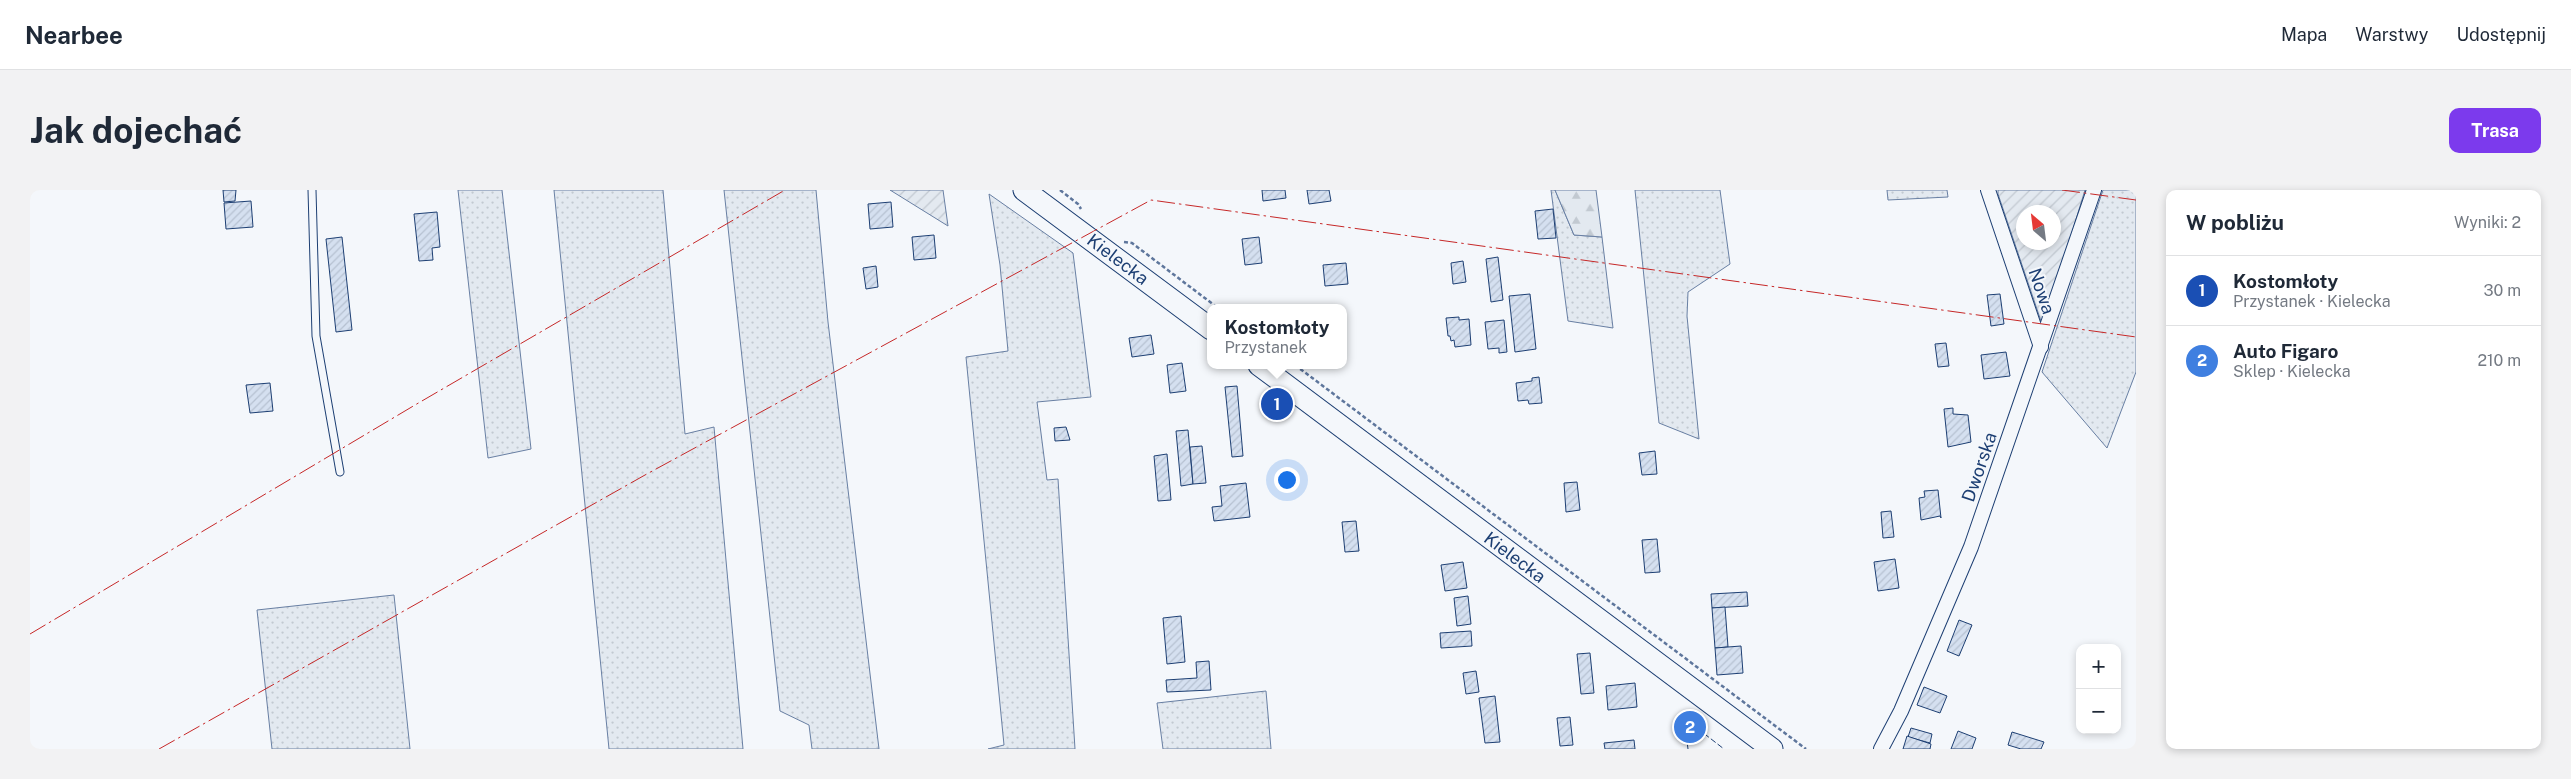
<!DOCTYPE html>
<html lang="pl">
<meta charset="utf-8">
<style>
body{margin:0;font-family:"Public Sans",sans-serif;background:#f2f2f3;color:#1f2937}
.controls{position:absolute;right:15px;bottom:15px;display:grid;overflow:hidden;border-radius:10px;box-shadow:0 2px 8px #0003}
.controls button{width:45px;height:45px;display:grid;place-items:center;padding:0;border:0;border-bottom:1px solid #e0e1e3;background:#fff;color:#1f2937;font:25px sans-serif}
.compass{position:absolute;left:1986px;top:15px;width:45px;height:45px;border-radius:50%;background:#fff;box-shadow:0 2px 8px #0003;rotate:332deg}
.you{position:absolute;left:1256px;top:289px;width:18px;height:18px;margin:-12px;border:4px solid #fff;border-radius:50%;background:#1a73e8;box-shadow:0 0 0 8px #1a73e833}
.badge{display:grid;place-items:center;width:32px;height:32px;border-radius:50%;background:#7c3aed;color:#fff;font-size:16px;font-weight:700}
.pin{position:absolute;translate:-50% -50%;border:2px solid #fff;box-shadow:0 1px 5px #0006}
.popup{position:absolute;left:1177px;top:114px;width:140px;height:65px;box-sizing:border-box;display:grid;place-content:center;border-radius:10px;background:#fff;filter:drop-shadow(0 1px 4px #0005);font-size:16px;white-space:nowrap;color:#747a83}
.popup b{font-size:19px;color:#1f2937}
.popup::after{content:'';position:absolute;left:50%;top:100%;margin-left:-10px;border:10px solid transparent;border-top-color:#fff}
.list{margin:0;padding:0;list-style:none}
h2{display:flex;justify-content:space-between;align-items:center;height:65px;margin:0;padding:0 20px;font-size:21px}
h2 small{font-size:16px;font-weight:400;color:#747a83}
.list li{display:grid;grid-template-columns:32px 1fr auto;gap:15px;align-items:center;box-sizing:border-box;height:70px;padding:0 20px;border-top:1px solid #e0e1e3}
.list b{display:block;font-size:19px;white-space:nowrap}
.list p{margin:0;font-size:16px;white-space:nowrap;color:#747a83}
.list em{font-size:16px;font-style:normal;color:#747a83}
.map{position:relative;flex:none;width:2106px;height:559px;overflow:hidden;border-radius:10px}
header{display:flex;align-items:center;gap:30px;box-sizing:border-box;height:70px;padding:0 25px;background:#fff;border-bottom:1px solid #e0e1e3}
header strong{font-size:24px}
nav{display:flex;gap:28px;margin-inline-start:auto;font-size:18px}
.intro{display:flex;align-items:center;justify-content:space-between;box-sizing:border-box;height:120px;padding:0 30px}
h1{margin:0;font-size:35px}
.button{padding:12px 22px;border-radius:10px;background:#7c3aed;color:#fff;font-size:18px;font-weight:700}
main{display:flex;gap:30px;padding:0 30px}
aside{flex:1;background:#fff;border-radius:10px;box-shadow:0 2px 8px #0003}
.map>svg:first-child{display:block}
.grass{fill:url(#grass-dots);stroke:#687fa3}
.forest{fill:url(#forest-firs);stroke:#687fa3}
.garden{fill:url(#garden-furrows);stroke:#687fa3;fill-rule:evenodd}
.building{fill:url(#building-hatch);stroke:#1d3f73}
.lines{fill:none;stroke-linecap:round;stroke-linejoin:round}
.service-casing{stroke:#1d3f73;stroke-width:9}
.minor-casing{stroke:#1d3f73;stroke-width:16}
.primary-casing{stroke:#1d3f73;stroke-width:23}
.path{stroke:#5e769c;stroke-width:2.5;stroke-dasharray:4 2.5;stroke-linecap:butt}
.service{stroke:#f4f7fb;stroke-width:7}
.minor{stroke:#f4f7fb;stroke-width:14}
.primary{stroke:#f4f7fb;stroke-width:21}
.fence{stroke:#1d3f73;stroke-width:1;stroke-dasharray:6 2.5;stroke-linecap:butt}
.power{stroke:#c62828;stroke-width:1;stroke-dasharray:18 4 2.5 4;stroke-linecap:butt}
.labels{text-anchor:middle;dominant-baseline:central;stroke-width:4;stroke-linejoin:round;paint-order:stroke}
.street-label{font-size:18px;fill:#1d3f73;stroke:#f4f7fb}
</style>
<header>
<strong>Nearbee</strong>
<nav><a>Mapa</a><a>Warstwy</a><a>Udostępnij</a></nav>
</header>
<div class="intro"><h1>Jak dojechać</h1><a class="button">Trasa</a></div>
<main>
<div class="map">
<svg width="2106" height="559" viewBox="0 0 2106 559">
<defs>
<pattern id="grass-dots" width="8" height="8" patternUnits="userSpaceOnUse" patternTransform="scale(1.25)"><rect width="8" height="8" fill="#e3e9f0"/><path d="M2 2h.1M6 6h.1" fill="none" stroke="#c2c9d1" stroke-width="1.8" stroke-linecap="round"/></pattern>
<pattern id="forest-firs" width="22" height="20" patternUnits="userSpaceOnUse" patternTransform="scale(1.25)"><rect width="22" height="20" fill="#e3e9f0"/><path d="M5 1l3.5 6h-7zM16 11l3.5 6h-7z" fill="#c2c9d1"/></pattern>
<pattern id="garden-furrows" width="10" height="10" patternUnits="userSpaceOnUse" patternTransform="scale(1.25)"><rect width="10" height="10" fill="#e3e9f0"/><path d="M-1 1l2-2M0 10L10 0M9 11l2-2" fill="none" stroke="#c2c9d1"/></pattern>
<pattern id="building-hatch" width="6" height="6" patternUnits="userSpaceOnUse" patternTransform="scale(1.25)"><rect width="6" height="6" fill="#d5e0f0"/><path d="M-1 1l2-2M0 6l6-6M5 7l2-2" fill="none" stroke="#b6c1d1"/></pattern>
</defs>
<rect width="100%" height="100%" fill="#f4f7fb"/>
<g class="grass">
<polygon points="428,0 472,0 501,259 458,268"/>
<polygon points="524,0 633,0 655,244 684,237 713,559 579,559"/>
<polygon points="694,0 786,0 798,132 849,559 782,559 779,535 750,521"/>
<polygon points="1521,0 1525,0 1544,45 1572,47 1583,138 1538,131"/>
<polygon points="1605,0 1690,0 1700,74 1658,102 1657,126 1669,249 1629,233"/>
<polygon points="1857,0 1917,0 1918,7 1858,10"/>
<polygon points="2073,0 2106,0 2106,182 2077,258 2012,182"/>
<polygon points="959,4 1043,63 1061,207 1007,212 1017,290 1028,289 1045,559 958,559 974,555 936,167 978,161 970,75"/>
<polygon points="364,405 380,559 242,559 227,420"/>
<polygon points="1236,501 1241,559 1133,559 1127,513"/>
</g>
<polygon class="forest" points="1525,0 1566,0 1572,47 1544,45"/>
<g class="garden">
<polygon points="860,0 913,0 918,36"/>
<path d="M 1968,0 L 2055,0 L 2013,137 L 1968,4 ZM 1994,22 L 2024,22 L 2024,52 L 1994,52 Z"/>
</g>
<g class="building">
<polygon points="193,0 206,0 205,11 194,12"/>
<polygon points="1232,0 1255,0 1256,8 1233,11"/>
<polygon points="1277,0 1299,0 1301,11 1279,14"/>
<polygon points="221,11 223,37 196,39 194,13"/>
<polygon points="861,12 863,37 840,39 838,14"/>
<polygon points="1523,19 1526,48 1508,49 1505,21"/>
<polygon points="407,22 410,57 402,58 403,70 389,71 384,24"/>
<polygon points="904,45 906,68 884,70 882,47"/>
<polygon points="312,47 322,140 306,142 296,49"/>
<polygon points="1229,47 1232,73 1215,75 1212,49"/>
<polygon points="1468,67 1473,110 1461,112 1456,69"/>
<polygon points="1433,71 1436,92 1423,94 1421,73"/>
<polygon points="1316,73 1318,94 1295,96 1293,75"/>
<polygon points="846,76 848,97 836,99 833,78"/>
<polygon points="1500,104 1506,159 1485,162 1479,106"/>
<polygon points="1970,104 1974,134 1961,136 1957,105"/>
<polygon points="1429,127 1429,130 1439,129 1441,155 1425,157 1424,150 1421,151 1420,146 1418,146 1416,128"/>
<polygon points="1474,130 1477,162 1469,163 1469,158 1458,159 1455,132"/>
<polygon points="1121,145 1124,164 1102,167 1099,148"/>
<polygon points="1916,153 1919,176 1908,177 1905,154"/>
<polygon points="1976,162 1980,186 1954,189 1951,165"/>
<polygon points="1152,173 1156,201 1140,203 1137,175"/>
<polygon points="1509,187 1512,213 1499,214 1498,210 1488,211 1486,193 1502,191 1502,188"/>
<polygon points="240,193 243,221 220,223 216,195"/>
<polygon points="1207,196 1213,266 1202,267 1195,197"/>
<polygon points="1923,218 1923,224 1938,225 1941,252 1918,257 1914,219"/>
<polygon points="1036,237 1040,250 1025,251 1024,238"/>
<polygon points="1158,240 1163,294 1151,296 1146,241"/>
<polygon points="1172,256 1176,293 1163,294 1160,257"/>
<polygon points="1625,261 1627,284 1612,285 1609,263"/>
<polygon points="1137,264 1141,310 1128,311 1124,266"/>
<polygon points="1547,292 1550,320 1536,322 1534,293"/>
<polygon points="1216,293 1220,327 1184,331 1182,317 1192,316 1190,296"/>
<polygon points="1908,300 1911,328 1910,326 1891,330 1889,308 1895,307 1894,301"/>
<polygon points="1861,321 1864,347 1853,348 1851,322"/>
<polygon points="1326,331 1329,361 1315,362 1312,332"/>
<polygon points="1627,349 1630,382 1615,383 1612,350"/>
<polygon points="1865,369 1869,398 1848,401 1844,372"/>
<polygon points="1433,372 1437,398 1415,401 1411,375"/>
<polygon points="1717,402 1718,416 1682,418 1681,404"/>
<polygon points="1438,406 1441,434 1427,436 1424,408"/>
<polygon points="1695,417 1698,457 1685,458 1682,418"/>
<polygon points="1151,426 1155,472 1137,474 1133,428"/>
<polygon points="1929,430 1942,435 1929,466 1917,461"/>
<polygon points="1441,441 1442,456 1411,458 1410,443"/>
<polygon points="1711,456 1713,483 1687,485 1685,458"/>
<polygon points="1560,463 1564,503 1551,504 1547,464"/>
<polygon points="1179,471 1181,500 1137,502 1136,490 1167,488 1166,472"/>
<polygon points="1446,481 1449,502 1436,504 1433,483"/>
<polygon points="1605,493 1607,517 1578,520 1576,496"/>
<polygon points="1894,497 1917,506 1910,523 1887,515"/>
<polygon points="1465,506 1470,552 1455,553 1449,508"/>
<polygon points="1540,527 1543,555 1530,556 1527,528"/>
<polygon points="1881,538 1902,544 1900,553 1878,547"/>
<polygon points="1928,541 1946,548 1942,559 1921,559"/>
<polygon points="1982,542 2014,552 2011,559 1991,559 1978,555"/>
<polygon points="1877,546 1901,554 1900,559 1873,559"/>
<polygon points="1604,550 1605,559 1575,559 1574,553"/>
</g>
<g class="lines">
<defs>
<polyline id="service" points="282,0 286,146 310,282"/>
<g id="minor">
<polyline points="1958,0 2011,157"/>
<polyline points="1851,559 1871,521 1941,357 2064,0"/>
</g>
<g id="primary">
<polyline points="994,0 1181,139"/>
<polyline points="1229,175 1742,559"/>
</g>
</defs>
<use href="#service" class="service-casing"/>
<use href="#minor" class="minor-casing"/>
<use href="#primary" class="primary-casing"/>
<g class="path">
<polyline points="1030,0 1048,14 1051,19"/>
<polyline points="1094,52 1102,53 1188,118"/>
<polyline points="1265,175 1776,559"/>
</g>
<use href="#service" class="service"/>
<use href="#minor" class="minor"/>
<use href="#primary" class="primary"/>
<g class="fence">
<polyline points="1654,528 1694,559"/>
<polyline points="1654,528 1658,559"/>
</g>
<g class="power">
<polyline points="2032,0 2106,10"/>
<polyline points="0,444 385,215 755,0"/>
<polyline points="129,559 615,285 1121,10 2106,147"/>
</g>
</g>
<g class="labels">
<g class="street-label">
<text transform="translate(1088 69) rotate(37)">Kielecka</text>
<text transform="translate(2012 101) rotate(71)">Nowa</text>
<text transform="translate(1949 277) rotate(-71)">Dworska</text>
<text transform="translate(1485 367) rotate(37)">Kielecka</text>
</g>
</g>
</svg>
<div class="controls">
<button>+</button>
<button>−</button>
</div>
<svg class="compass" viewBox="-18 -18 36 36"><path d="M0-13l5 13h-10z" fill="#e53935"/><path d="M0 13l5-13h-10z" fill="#747a83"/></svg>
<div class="you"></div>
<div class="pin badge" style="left:1247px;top:214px;background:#1a4fb4">1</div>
<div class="popup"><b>Kostomłoty</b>Przystanek</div>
<div class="pin badge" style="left:1660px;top:537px;background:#3f7fe0">2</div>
</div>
<aside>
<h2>W pobliżu<small>Wyniki: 2</small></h2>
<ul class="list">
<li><span class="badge" style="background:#1a4fb4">1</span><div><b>Kostomłoty</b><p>Przystanek · Kielecka</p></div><em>30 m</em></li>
<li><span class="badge" style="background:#3f7fe0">2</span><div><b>Auto Figaro</b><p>Sklep · Kielecka</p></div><em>210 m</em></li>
</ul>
</aside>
</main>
